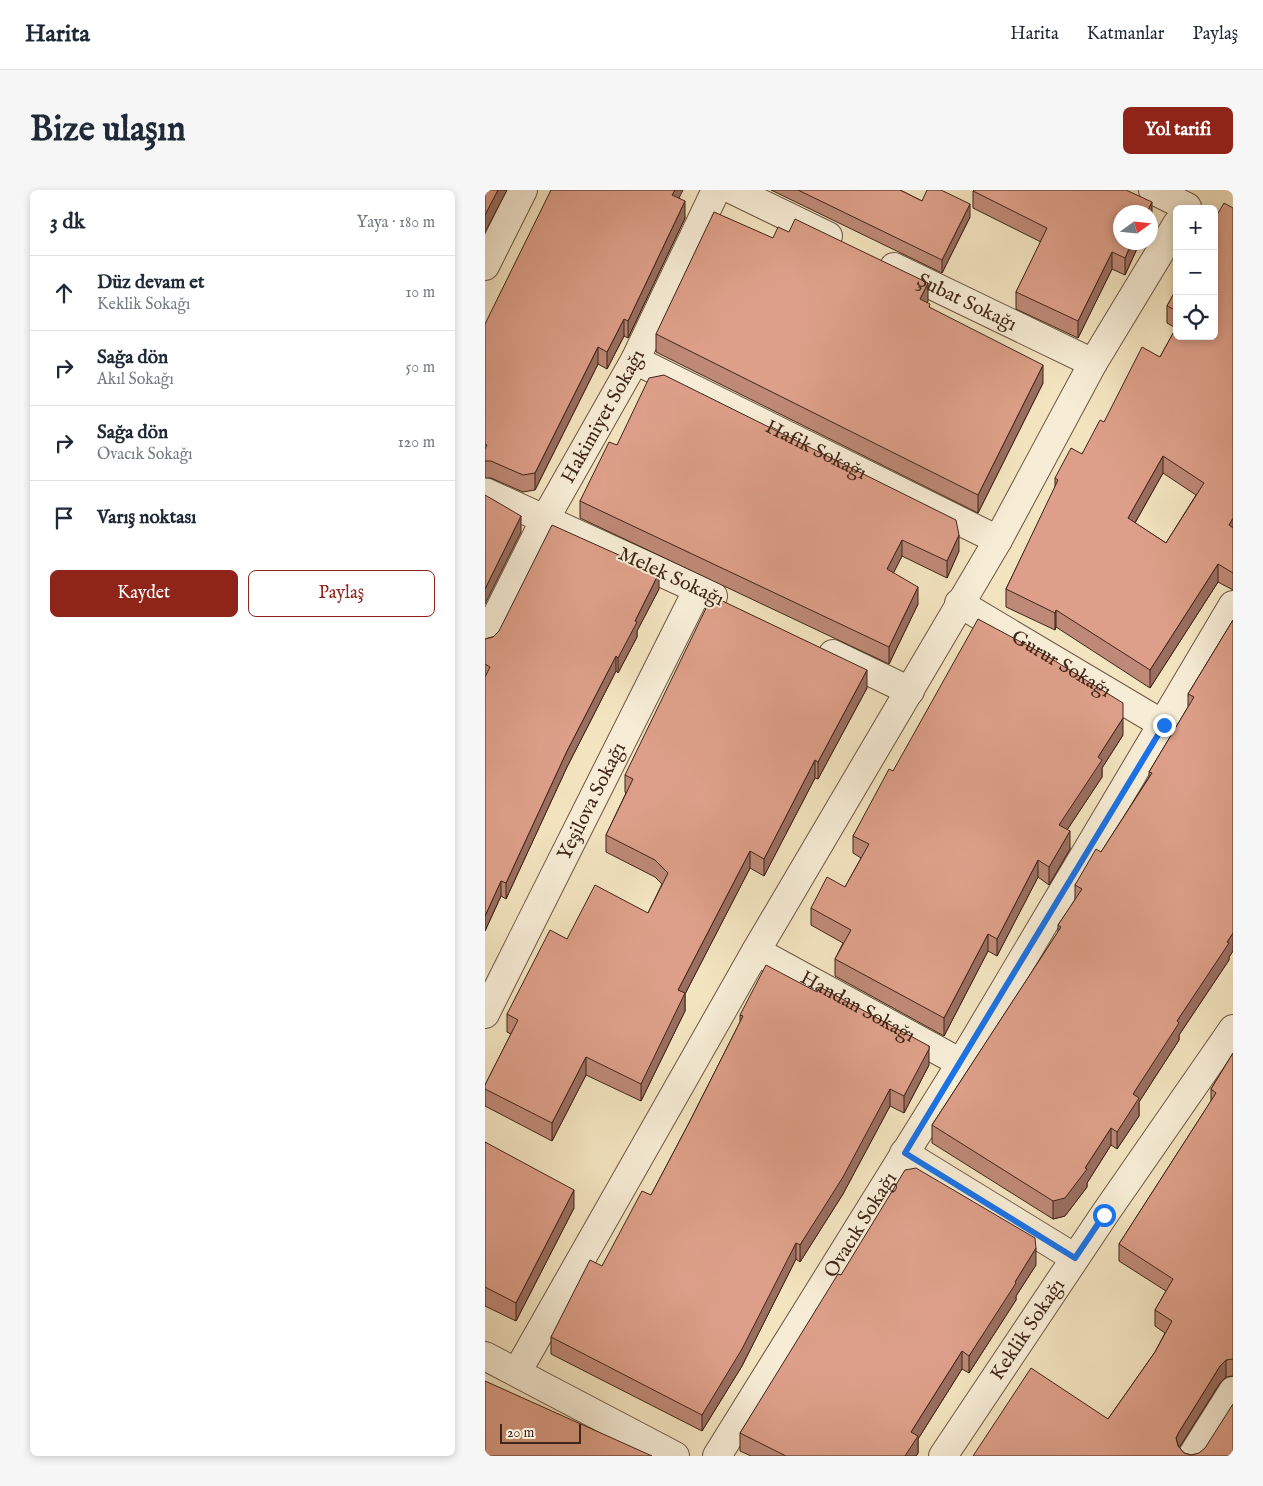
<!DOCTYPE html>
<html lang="tr">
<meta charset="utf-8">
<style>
body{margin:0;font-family:"IM FELL English",serif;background:#f6f6f7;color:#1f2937}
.controls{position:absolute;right:15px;top:15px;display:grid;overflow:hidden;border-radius:8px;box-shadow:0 2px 8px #0003}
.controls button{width:45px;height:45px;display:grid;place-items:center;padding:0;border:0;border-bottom:1px solid #e0e1e3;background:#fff;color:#1f2937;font:25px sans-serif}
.compass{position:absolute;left:628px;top:15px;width:45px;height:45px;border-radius:50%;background:#fff;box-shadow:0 2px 8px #0003;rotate:75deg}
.scale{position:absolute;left:15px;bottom:12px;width:81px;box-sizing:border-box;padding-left:5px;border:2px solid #402518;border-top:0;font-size:14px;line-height:18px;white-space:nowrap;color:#402518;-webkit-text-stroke:4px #f7edd6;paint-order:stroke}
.stop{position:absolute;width:15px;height:15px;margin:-11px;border:4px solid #1a73e8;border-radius:50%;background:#fff}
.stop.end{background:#1a73e8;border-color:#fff;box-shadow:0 1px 5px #0008}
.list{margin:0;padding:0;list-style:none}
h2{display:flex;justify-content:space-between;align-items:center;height:65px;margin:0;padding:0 20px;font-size:21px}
h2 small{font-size:16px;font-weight:400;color:#747a83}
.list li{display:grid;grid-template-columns:32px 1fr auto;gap:15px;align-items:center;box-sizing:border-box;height:75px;padding:0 20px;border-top:1px solid #e0e1e3}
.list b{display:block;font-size:19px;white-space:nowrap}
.list p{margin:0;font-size:16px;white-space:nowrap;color:#747a83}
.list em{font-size:16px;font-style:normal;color:#747a83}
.actions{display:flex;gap:10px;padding:15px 20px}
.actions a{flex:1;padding:11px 0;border:1px solid #8f2418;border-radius:8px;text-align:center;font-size:18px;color:#8f2418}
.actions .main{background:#8f2418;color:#fff}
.icon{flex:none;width:28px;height:28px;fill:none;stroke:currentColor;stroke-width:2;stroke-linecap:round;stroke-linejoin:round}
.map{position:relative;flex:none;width:748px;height:1266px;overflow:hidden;border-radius:8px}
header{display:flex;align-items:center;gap:30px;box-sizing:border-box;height:70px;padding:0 25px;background:#fff;border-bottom:1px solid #e0e1e3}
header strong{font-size:24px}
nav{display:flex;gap:28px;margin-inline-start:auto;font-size:18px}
.intro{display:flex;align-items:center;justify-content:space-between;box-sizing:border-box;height:120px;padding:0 30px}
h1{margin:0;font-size:35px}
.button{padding:12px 22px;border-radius:8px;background:#8f2418;color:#fff;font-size:18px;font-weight:700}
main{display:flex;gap:30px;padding:0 30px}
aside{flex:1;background:#fff;border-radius:8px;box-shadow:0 2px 8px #0003}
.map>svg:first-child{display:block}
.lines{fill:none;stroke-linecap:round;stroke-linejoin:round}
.minor-casing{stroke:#6d5542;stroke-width:30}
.minor{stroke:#f7edd6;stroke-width:28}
.wall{fill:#be8976;stroke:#402518;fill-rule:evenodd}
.shaded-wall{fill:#9b6f60;stroke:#402518}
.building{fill:#dd9f89;stroke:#402518;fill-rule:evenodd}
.route{stroke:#1a73e8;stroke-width:6}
.labels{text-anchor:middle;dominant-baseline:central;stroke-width:4;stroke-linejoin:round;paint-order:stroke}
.street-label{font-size:20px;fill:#402518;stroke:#f7edd6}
</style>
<header>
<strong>Harita</strong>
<nav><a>Harita</a><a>Katmanlar</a><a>Paylaş</a></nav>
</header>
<div class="intro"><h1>Bize ulaşın</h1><a class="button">Yol tarifi</a></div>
<main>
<aside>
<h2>3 dk<small>Yaya · 180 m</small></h2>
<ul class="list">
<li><svg class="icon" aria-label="ahead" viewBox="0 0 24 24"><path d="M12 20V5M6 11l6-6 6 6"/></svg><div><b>Düz devam et</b><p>Keklik Sokağı</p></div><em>10 m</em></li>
<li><svg class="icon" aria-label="right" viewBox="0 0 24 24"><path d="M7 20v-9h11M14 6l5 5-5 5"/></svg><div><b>Sağa dön</b><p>Akıl Sokağı</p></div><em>50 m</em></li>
<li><svg class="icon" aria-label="right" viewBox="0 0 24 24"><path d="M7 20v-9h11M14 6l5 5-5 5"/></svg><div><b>Sağa dön</b><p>Ovacık Sokağı</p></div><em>120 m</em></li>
<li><svg class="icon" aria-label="arrive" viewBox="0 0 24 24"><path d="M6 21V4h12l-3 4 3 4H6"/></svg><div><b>Varış noktası</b></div></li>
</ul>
<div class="actions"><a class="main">Kaydet</a><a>Paylaş</a></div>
</aside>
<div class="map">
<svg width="748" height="1266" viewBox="0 0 748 1266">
<rect width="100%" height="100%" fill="#f3e4c0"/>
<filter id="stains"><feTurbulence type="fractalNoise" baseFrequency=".004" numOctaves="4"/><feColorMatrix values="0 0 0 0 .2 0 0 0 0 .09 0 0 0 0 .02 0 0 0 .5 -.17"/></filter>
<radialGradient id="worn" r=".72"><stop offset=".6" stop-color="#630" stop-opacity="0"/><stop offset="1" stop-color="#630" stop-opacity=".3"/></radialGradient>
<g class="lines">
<defs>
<g id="minor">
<polyline points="248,0 343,46"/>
<polyline points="668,0 702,17"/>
<polyline points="0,76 38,0"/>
<path id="s1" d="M 409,77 L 608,173"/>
<path id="s2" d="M 150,170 L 513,350"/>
<polyline points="0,302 228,406"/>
<path id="s3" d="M 474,413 L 679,535"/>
<path id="s4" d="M 0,449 L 60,329 L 150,170 L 231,0"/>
<polyline points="348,464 425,501"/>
<path id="s5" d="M 271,761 L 476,873"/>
<path id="s6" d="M 0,824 L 213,399"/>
<polyline points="419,963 590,1068"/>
<polyline points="0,1166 190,1266"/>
<polyline points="32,1182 271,761 513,350 608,173 692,34"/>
<path id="s7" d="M 232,1266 L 476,873 L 748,415"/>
<path id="s8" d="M 458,1266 L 619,1025 L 748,839"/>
<polyline points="707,1266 748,1201"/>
</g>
</defs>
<use href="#minor" class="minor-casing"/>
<use href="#minor" class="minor"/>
</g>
<g class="wall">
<polygon points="286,0 415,0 437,11 485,27 457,83"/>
<polygon points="488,1 667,29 636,52 655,52 640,85 627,79 593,148 531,119 531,102 556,52 488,18"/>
<polygon points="194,8 200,28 143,148 139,146 122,179 113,174 50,300 38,302 6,288 0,288 0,134"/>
<path d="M 748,18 L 748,400 L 733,392 L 665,498 L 571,437 L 570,440 L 521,417 L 521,399 L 570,298 L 570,288 L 597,264 L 619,232 L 675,167 L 691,138 L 682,133 L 682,116 L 692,98 L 692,146 ZM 678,283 L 711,305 L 681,353 L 650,333 Z"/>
<polygon points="288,48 443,111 442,113 445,118 558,193 493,323 171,162 171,144"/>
<polygon points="132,255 474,361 462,388 417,366 408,383 433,414 404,474 95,328 95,311"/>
<polygon points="174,399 152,441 152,447 133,483 131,481 82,577 21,709 16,706 0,741 0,449"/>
<polygon points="748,430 748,761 744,767 744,770 694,845 694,850 654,912 654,926 632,959 626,955 602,993 602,997 580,1026 568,1029 447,953 447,935 573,742 573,735 590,710 590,695 616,662 664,587 664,582 703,517 703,504"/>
<polygon points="382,498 333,589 330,588 279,686 265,678 200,804 200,821 156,911 101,885 67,951 0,916 0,895 26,844 22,842 22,824 82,749 163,723 177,694 170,687 121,662 121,645 141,603 140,602 140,585"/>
<polygon points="638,545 617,578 617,587 582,640 585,659 564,695 553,687 512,766 503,761 459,846 350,786 350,769 358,753 326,735 326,718 360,697 376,668 368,663 368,646 408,581"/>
<polygon points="255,825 444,875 419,923 405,916 358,1004 315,1072 311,1069 257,1176 217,1241 66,1164 66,1147 117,1076 166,1005 205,931 255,832"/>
<polygon points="748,863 748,1186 741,1187 735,1193 694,1257 699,1263 706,1265 748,1266 488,1266 623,1229 670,1162 680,1143 670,1136 670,1120 681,1101 634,1071 634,1054 726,911 726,899"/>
<polygon points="0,952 89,1018 31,1131 0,1116"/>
<polygon points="551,1075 531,1106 531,1110 484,1183 477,1179 433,1249 433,1263 431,1266 266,1266 255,1261 255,1243 356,1085"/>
</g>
<g class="shaded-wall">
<polygon points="13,0 22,0 0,42 0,25"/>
<polygon points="190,0 198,0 187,22 187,5"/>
<polygon points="200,11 200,28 143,148 143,131"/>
<polygon points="667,12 667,29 666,32 666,22 662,22"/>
<polygon points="485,14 485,27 457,83 457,70"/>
<polygon points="647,52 655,52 640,85 640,68"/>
<polygon points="627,62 627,79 593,148 593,131"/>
<polygon points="443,93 443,111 435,127 435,109"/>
<polygon points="139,129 139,146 122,179 122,162"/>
<polygon points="113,157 113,174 50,300 50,283"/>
<polygon points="558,175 558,193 493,323 493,305"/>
<polygon points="678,266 678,283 643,345 643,328"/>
<polygon points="36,326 36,342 0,414 0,399"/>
<polygon points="748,328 748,346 744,335"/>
<polygon points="474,345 474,361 462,388 462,371"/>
<polygon points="417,350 417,366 402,396 402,379"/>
<polygon points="733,374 733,392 665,498 665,480"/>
<polygon points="174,383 174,399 152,441 152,447 133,483 133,468 150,431"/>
<polygon points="433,397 433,414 404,474 404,457"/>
<polygon points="571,420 571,437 570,440 570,423"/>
<polygon points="131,466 131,481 82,577 21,709 21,693 82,561"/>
<polygon points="382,480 382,498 333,589 333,572"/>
<polygon points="638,528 638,545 617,578 617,587 574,652 574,635 613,567"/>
<polygon points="330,570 330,588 279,686 279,669"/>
<polygon points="585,641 585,659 564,695 564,677"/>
<polygon points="265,661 265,678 200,804 200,821 156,911 156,894 193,800"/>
<polygon points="553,670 553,687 512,766 512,749"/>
<polygon points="16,691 16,706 0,741 0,726"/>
<polygon points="748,743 748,761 744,767 744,770 694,845 694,850 654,912 654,926 632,959 632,942 648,904 692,831"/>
<polygon points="503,744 503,761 459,846 459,828"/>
<polygon points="444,856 444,875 419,923 419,906"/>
<polygon points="101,867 101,885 67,951 67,933"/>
<polygon points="405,899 405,916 358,1004 315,1072 315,1055"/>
<polygon points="626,938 626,955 602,993 602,997 580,1026 568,1029 568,1011 600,978"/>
<polygon points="89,1000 89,1018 31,1131 31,1113"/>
<polygon points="311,1053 311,1069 257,1176 217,1241 217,1225"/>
<polygon points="551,1058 551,1075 531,1106 531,1110 484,1183 484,1166"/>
<polygon points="477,1161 477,1179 433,1249 433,1263 431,1266 420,1266 426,1242"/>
<polygon points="741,1170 741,1187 735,1193 694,1258 691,1248 694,1242 735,1176"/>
</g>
<g class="building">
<polygon points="0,0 13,0 0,25"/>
<polygon points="66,0 190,0 187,5 200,11 143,131 139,129 122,162 113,157 50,283 38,285 6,271 0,271 0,259 2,255 0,254 0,134"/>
<polygon points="313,0 415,0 437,11 442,0 456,0 485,14 457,70"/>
<polygon points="489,0 641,0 667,12 662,22 636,22 636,52 647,52 640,68 627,62 593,131 531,102 562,38 488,1"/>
<path d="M 739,13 L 748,18 L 748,328 L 744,335 L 748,338 L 748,383 L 733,374 L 665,480 L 571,420 L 570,423 L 521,399 L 573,290 L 570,288 L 586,258 L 597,264 L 615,230 L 619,232 L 657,157 L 675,167 L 692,136 L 692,146 L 729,146 L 729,30 ZM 678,266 L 719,293 L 681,353 L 643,328 Z"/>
<polygon points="229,22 288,48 293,37 304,42 310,29 443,93 435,109 445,114 444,117 558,175 493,305 171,144"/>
<polygon points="692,98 692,121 682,116"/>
<polygon points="179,185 471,330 474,345 462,371 417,350 402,379 433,397 404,457 95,311 124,252 132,255 164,188"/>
<polygon points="0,305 36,326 0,399"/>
<polygon points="67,335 174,383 150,431 152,432 133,468 131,466 82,561 21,693 16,691 0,726 0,487 5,477 0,474 0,449 8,447 14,441"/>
<polygon points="227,406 382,480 333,572 330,570 279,669 265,661 193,800 200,803 156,894 101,867 67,933 0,899 0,895 33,830 22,824 65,740 82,749 110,695 163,723 183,683 170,670 121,645 148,589 140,585"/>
<polygon points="493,429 562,466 638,513 638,528 613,567 617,570 574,635 585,641 564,677 553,670 512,749 503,744 459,828 350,769 366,740 326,718 342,687 360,697 384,654 368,646 404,579 408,581"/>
<polygon points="748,430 748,743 742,752 744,753 692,831 694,833 648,904 654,908 632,942 626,938 600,978 602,979 580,1008 568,1011 447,935 576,737 573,735 597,699 590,695 611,659 616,662 667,583 664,582 709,507 703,504"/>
<polygon points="281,775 332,802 335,797 444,856 444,859 419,906 405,899 358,987 315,1055 311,1053 257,1159 217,1225 66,1147 105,1070 117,1076 157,1001 166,1005 205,931 258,826 255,825"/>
<polygon points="748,863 748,1169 741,1170 735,1176 694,1242 691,1248 693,1256 699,1263 706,1265 714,1263 720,1258 748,1214 748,1266 488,1266 546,1178 623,1229 670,1162 687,1131 670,1120 688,1089 634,1054 731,903 726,899"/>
<polygon points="0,952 89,1000 31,1113 0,1097"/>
<polygon points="431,978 550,1048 551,1058 530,1092 531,1093 484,1166 477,1161 426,1242 433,1246 420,1266 301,1266 255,1243 353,1084 356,1085 420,980"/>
<polygon points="0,1191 167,1266 0,1266"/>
</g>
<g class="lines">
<polyline class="route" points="619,1025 590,1068 420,963 679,535"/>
</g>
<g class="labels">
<g class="street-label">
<text stroke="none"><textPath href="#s1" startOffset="81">Şubat Sokağı</textPath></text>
<text stroke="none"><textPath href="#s4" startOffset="252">Hakimiyet Sokağı</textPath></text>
<text stroke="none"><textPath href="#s2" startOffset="202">Hafik Sokağı</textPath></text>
<text transform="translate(186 387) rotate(25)">Melek Sokağı</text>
<text stroke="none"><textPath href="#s3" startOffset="119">Gurur Sokağı</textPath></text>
<text stroke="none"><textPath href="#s6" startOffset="238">Yeşilova Sokağı</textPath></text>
<text stroke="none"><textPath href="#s5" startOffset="116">Handan Sokağı</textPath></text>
<text stroke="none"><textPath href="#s7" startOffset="272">Ovacık Sokağı</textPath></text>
<text stroke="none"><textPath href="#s8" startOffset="152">Keklik Sokağı</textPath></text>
</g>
</g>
<rect width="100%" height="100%" filter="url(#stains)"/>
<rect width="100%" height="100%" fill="url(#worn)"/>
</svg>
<div class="controls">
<button>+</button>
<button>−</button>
<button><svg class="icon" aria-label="locate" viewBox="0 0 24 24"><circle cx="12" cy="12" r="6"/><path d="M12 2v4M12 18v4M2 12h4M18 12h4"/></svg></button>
</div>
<svg class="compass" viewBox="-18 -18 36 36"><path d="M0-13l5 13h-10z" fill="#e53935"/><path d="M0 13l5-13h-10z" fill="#747a83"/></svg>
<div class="scale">20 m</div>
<div class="stop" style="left:619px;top:1025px"></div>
<div class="stop end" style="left:679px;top:535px"></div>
</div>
</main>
